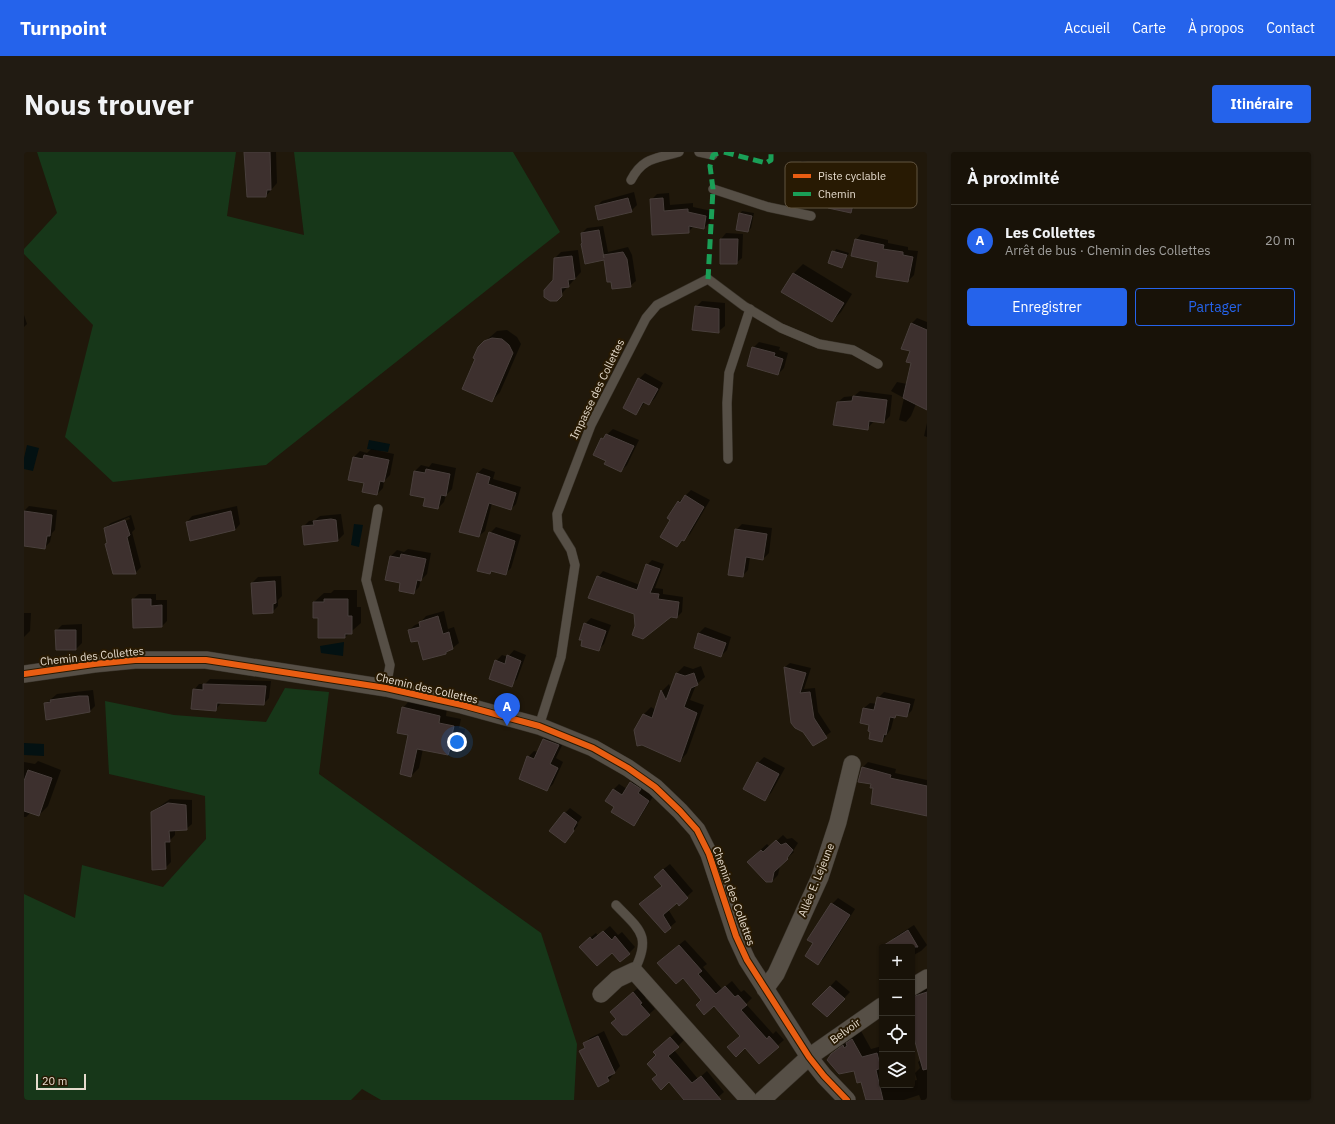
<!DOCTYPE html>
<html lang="fr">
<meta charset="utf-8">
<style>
body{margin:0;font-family:"IBM Plex Sans",sans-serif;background:#211b12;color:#f1f3f6}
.controls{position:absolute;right:12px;bottom:12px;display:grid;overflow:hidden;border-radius:4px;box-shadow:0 1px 3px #0004}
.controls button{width:36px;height:36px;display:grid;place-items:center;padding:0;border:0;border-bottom:1px solid #363229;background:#181208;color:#f1f3f6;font:20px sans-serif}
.scale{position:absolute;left:12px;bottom:10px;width:50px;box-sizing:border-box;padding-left:4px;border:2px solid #e5dbcd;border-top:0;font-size:11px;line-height:14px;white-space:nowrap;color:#e5dbcd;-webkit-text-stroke:3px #281a03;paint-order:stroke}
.you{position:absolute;left:433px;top:590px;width:14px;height:14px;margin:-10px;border:3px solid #fff;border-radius:50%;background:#1a73e8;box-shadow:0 0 0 6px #1a73e833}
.badge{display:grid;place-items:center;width:26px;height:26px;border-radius:50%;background:#2563eb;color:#fff;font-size:13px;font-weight:700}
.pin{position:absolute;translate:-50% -33px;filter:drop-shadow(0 1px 2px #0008)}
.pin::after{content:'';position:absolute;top:21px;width:14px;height:12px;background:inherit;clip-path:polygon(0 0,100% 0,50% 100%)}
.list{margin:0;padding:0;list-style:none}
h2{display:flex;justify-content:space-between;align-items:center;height:52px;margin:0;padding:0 16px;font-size:17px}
h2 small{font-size:13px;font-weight:400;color:#9f9e9c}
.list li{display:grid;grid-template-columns:26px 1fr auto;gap:12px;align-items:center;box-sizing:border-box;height:72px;padding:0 16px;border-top:1px solid #363229}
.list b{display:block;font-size:15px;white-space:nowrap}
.list p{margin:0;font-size:13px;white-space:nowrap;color:#9f9e9c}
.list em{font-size:13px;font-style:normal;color:#9f9e9c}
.actions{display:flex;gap:8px;padding:12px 16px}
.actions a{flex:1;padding:9px 0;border:1px solid #2563eb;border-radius:4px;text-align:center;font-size:14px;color:#2563eb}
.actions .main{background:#2563eb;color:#fff}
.icon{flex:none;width:22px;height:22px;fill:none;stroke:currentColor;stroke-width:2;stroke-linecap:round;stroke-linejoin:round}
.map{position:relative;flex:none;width:903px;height:948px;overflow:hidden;border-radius:4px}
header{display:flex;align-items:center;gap:24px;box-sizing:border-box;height:56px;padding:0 20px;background:#2563eb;color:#fff}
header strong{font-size:19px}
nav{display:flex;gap:22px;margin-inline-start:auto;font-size:14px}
.intro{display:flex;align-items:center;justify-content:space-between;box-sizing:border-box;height:96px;padding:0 24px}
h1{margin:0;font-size:28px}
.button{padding:10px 18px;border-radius:4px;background:#2563eb;color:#fff;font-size:14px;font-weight:700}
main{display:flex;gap:24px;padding:0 24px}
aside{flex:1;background:#181208;border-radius:4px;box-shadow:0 1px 3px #0004}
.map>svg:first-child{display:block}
.green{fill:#173719}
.water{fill:#031112}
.shadow{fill:#0007;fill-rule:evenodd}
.building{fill:#3d302e;stroke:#493f3c}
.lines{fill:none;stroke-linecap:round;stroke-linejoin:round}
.service-casing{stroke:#3a342b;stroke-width:10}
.minor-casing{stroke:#3a342b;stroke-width:18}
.service{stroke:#564f46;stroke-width:9}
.minor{stroke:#564f46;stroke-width:17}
.quiet{stroke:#1a9f57;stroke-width:5;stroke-dasharray:10 5;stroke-linecap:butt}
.cycleway-casing{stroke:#281a03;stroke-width:8}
.cycleway{stroke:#e95d12;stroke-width:6}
.labels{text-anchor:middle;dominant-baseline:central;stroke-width:4;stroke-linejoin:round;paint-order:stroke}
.street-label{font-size:11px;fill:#e5dbcd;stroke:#281a03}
.key{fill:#281a03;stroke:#615440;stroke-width:1}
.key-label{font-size:11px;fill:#e5dbcd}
</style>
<header>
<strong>Turnpoint</strong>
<nav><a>Accueil</a><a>Carte</a><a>À propos</a><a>Contact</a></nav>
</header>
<div class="intro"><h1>Nous trouver</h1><a class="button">Itinéraire</a></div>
<main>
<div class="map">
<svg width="903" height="948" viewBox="0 0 903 948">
<rect width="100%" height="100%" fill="#20180b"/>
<g class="green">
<polygon points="13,0 212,0 203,64 280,83 270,0 489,0 536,80 242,313 89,330 41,285 69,173 0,102 0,97 33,61"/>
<polygon points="261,536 305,540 295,622 517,781 553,892 550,948 357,948 338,937 327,948 0,948 0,742 51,766 58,713 139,735 182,687 181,644 85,622 81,549 150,563 242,570"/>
</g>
<g class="water">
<polygon points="345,288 366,292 364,300 343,297"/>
<polygon points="3,293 15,296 9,319 0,317 0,306"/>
<polygon points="330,372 339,373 335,395 327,393"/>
<polygon points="320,490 319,504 297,501 296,494"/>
<polygon points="0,591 20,592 20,604 0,603"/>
</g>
<g class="shadow">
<polygon points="221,0 252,0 253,31 242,44"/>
<polygon points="778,9 805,14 804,20 830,26 829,32 844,36 842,47 836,53 833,52 827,60 765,33 769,29 772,14"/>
<polygon points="610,40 613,53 607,59 572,55 578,49"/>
<polygon points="645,41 646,53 669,51 669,55 688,59 686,70 680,76 670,74 664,80 629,82 627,48 633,42"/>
<polygon points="718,59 730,61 727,76 724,79 716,62"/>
<polygon points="579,74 584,100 604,95 608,103 612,129 606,134 581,107 559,90 558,81 563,76"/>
<polygon points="702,81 719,82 718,106 712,111 696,111 697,87"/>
<polygon points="837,82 864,88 864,91 884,95 884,98 894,99 890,123 884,129 855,110 832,88"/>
<polygon points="812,97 825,101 818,115 805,111"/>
<polygon points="554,98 557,120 532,148 530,128 531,106 537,100"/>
<polygon points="779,112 828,142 817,160 808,169 759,140 770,121"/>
<polygon points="678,149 701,151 701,174 695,179 672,155"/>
<polygon points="0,163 3,172 0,175"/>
<polygon points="893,166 903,170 903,257 892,252 887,264 882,270 875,268 880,246 867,239 873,230 883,232 888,211 887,199 879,196 888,171"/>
<polygon points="483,178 493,185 497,192 476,240 468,249 458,192 473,179"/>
<polygon points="735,190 756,195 755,198 764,201 760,216 754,222 729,196"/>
<polygon points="621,221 639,231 631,246 625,252 621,250 612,262 615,227"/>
<polygon points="836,239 868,243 866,264 860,270 850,269 843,277 814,250 820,245 830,244"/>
<polygon points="903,271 903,285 900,284"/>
<polygon points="589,277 615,288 603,313 597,319 583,308 578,287"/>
<polygon points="347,297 370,302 366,323 360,329 359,336 353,342 341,331 330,305 336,299 343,301"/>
<polygon points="408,311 432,316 428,337 422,343 420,350 414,356 402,345 391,319 397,313 405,315"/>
<polygon points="459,316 471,320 469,327 497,335 492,352 487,357 468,351 461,379 455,384 454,321"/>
<polygon points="667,338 686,348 666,382 653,394 647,368 655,350"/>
<polygon points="5,354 33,358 31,378 28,381 26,390 21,395 0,393 0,359"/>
<polygon points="213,354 216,372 211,378 163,370 168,364"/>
<polygon points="317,362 320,382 314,388 281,392 279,375 285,369 291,368 296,364"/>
<path d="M 107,363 L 111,377 L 108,380 L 117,415 L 111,421 L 84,391 L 81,376 L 87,371 ZM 105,365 L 106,367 L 86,375 L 86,373 Z"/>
<polygon points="718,372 748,376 745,401 739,407 726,405 724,418 718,424 712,378"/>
<polygon points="472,375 497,383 487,416 481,422 468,419 465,421 466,381"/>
<polygon points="384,397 407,401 403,422 397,428 395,435 389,441 378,430 367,404 373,398 380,400"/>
<polygon points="628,408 640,412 631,436 639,437 639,442 659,445 658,460 653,465 647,464 612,474 611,461 574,425 579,419 616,433 623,413"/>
<polygon points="257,424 258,444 254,448 254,454 248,460 228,431 234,425"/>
<polygon points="310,438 333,438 333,455 337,455 337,471 321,485 295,485 295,465 290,450 300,441 307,441"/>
<polygon points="115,442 132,442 132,448 143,448 143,469 138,474 109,447"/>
<polygon points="420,459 424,477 430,475 435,491 422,501 395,487 385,478 391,473 396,471 402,464"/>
<polygon points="0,461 7,461 6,479 0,485"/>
<polygon points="567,466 587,473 580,492 574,498 561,472"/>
<polygon points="58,472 58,491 52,497 32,479 38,473"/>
<polygon points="681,475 707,485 703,498 697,504 670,495 675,481"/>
<polygon points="490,498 502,503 493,527 487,533 472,509 478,503 484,505"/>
<polygon points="766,511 787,516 780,537 791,536 794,560 807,580 790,592 761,515"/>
<polygon points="660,514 669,517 677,514 681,525 672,533 666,548 680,553 663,601 656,609 611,578 620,562 627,555 632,558 638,539 645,532 647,537 653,521"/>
<polygon points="186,527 247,529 245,546 239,552 197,551 192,557 170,538 175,532 181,532"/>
<polygon points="69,538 71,554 66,559 21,552 33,542"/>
<polygon points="860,540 891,547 888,558 883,564 873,562 870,565 867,577 858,589 846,573 837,570 840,556 846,551 853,552 854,546"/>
<polygon points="386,548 423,556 422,564 437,567 435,576 441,577 439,589 424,602 399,597 395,616 387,624 385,582 379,556"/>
<polygon points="526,581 541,587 532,606 539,610 529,632 523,638 504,605 510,599 514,600 520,587"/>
<polygon points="740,605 761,616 747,641 741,647 734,611"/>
<polygon points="14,609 37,618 24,654 15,663 7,660 2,665 0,665 0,610 11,612"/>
<polygon points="844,610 872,617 871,621 903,628 903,663 850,636 839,615"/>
<polygon points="612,625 630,643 615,667 610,673 592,655 589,638 595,632 603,637"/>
<polygon points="146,647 168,648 168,672 162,677 151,678 151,683 146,688 147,710 141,716 128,660"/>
<polygon points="546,656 558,665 553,672 554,673 541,690 541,661"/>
<polygon points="759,683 763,687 768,686 774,691 769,699 770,700 756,713 754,723 748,729 730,704 743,692 746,695"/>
<polygon points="646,712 669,739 655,752 653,750 644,757 652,770 646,775 617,752 639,733 637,719"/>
<polygon points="814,746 831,757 800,806 794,812 790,791 785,788 808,752"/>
<polygon points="890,773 903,793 897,799 888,804 888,795 867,795 865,791 871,785"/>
<polygon points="586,774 594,783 598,780 611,795 597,809 588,799 562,789 572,781 574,784"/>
<polygon points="661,788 683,812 679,815 698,837 708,829 717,840 720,838 728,846 722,852 749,882 752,879 760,888 735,910 717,884 690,853 678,848 640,805"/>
<polygon points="812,828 826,840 809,858 790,852"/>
<polygon points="615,835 623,844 621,846 631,857 600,884 588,871 593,866 593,854"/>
<polygon points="903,835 903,948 897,948 895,943 880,948 843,948 837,929 830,917 808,902 818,893 837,879 847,897 858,894 858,933 888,933 888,929 893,928 891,921 896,916 894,910 897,908 888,876 888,845 896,837"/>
<polygon points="580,879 596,914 584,929 556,900 561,895 560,892 566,886"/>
<polygon points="652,880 660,888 650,898 674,927 683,919 700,940 691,948 662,948 645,929 634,922 633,903 636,894"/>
</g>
<g class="building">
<polygon points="220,0 246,0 247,38 243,38 242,45 223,45"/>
<polygon points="772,14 800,20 798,26 825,32 823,38 839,42 836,54 829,53 827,61 804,56 805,53 762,45 764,32 768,33"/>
<polygon points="604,46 608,60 574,68 571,54"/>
<polygon points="639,46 640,59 664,57 664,60 682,64 680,77 665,74 665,81 628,83 626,47"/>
<polygon points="715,61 728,64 724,80 712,78"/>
<polygon points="575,78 580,106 579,103 599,100 603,107 607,135 588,137 587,130 583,130 580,108 561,112 557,92 558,91 557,81"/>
<polygon points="696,87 714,87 713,112 696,112"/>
<polygon points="831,87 860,93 859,97 879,100 879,103 889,105 884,130 852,125 854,110 827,104"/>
<polygon points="808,99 823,103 818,116 804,111"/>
<polygon points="548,104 551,127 544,128 545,135 537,136 538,144 533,149 526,149 520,145 520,138 529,128 530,106"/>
<polygon points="769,121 820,151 808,170 757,140"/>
<polygon points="671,154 695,157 695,181 668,178"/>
<polygon points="887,171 903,178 903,258 879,246 887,211 882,210 886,199 877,197"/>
<polygon points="468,186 478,187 485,193 489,201 468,250 438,237 451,207 449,206 454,195 460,189"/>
<polygon points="728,195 751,201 750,204 759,207 754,223 723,214"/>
<polygon points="614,226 634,237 625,253 619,250 612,263 599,256"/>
<polygon points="829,244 863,248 860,271 845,269 844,278 809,273 813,250 828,249"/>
<polygon points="582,282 610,294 597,320 580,312 582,309 569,303 577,286 579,287"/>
<polygon points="340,303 365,308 360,330 356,329 353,343 338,340 340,331 324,328 329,305 339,307"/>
<polygon points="402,317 426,322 422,344 417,343 414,357 399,354 401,346 386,343 390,319 401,321"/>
<polygon points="453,321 466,325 464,332 492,341 487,358 465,351 455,385 435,380"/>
<polygon points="661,343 680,355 660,389 658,388 653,395 636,385 646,368 643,366 654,349 656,351"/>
<polygon points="0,359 28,363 26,384 23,384 21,397 0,394"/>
<polygon points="207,359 211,378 166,389 162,370"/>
<polygon points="307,367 312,368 314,389 280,393 278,374 290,373 289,369"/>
<polygon points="101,368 106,383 103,385 112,422 89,422 81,392 83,391 80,376"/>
<polygon points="711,377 743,382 739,408 722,405 719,425 704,423"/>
<polygon points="465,380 491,389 482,423 467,419 466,422 453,419"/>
<polygon points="377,402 402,407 397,429 393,428 390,442 375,439 376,431 361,428 366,404 376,406"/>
<polygon points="622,412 636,417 626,441 635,442 634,447 655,450 653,466 647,465 619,487 608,483 611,474 610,462 564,446 573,424 613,438"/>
<polygon points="251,429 252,451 249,452 249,461 229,462 227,431"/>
<polygon points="108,447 127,447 127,454 138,453 138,475 109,476"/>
<polygon points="300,447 324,447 324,464 328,464 328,482 321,482 321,486 294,486 294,466 289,466 289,450 300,450"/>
<polygon points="414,464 419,482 425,480 429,497 422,500 422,502 399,508 394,489 387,490 384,478 396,475 395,470"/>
<polygon points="560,471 582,479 575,499 557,494 558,488 555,488"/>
<polygon points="31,478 52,478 52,498 32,498"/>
<polygon points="674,481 702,491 697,505 670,496"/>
<polygon points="483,503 497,509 488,535 465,527 471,508 481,512"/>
<polygon points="760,515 782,521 776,541 786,540 790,566 803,586 789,594 779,580 771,576 767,571"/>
<polygon points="652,521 661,524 670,521 674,533 667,536 660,555 673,561 656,610 618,593 613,594 610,578 619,562 628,566 637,538 642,548"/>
<polygon points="179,532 242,534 240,553 193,551 192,559 167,557 169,537 179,538"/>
<polygon points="55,544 64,544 66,560 22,568 20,551 27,550 26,548"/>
<polygon points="853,545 886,552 883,565 872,563 871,566 866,565 862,583 860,582 858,590 845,587 846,580 844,579 845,573 836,571 839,556 850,558"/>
<polygon points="378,555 416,564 415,571 430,574 428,583 434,584 431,598 426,597 424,603 393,597 387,625 376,622 384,583 373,581"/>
<polygon points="519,587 535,593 526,612 534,616 523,639 495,627 503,604 510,607"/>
<polygon points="733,610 755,622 741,649 719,637"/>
<polygon points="838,615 867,623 866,626 903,634 903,664 847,652 849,636 846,636 847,632 834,630"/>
<polygon points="4,618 28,626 15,664 0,659 0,629"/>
<polygon points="606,630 617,637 614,641 625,649 610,674 587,660 590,655 581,649 589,637 598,643"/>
<polygon points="144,651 162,653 163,678 145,679 146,690 141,690 142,717 128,718 127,660"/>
<polygon points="540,660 553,670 549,677 550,679 541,691 525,679"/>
<polygon points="752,688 757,693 762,691 769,698 763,706 764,707 750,720 748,730 742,730 723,710 737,698 739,700"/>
<polygon points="639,717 664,746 655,754 653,751 639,763 647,776 641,781 615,752 638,734 630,725"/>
<polygon points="807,751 826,763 794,813 781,804 789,791 783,788"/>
<polygon points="884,778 894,795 857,795"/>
<polygon points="579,779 588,788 591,784 606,802 596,810 588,801 573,814 555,795 566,785 568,788"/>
<polygon points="655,793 678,819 674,822 692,842 701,834 711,845 714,843 723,853 717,858 743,887 745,884 755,895 735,912 721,896 712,905 703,895 716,884 690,854 680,863 672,853 677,848 659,826 652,832 633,811"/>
<polygon points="806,834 821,847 803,865 788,852"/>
<polygon points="609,840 618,851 616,852 626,863 603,883 598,883 587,871 592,867 586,860"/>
<polygon points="903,840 903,917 899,918 888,879 888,845"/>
<polygon points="574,884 591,921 583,925 585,929 574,935 555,899 561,896 559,891"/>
<polygon points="646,885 655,895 644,904 668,931 677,924 697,948 660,948 645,930 637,938 628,927 633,923 623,912 632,903 629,900"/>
<polygon points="828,887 838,905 853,901 857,916 852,918 859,948 842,948 837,930 833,931 830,919 815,922 803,908 807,902 819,893 820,896 823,894 822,891"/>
</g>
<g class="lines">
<defs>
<g id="service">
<polyline points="675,0 689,3"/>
<path d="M 607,28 C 619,5 632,7 655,0"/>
<polyline points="689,37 744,55 787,64"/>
<polyline points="704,307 703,251 705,221 726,157"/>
<polyline points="354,357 342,428 366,513 362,536"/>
<polyline points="515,574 537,505 551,413 547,398 534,377 533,362 567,273 622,166 633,153 684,127 720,154 757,176 795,192 829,198 854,212"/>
<path d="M 592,753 C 616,778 628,784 610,819"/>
</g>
<g id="minor">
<polyline points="0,522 70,512 111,508 182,508 362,536 438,553 515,574 569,596 604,616 631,635 656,659 673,678 685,702 712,784 723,808 785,905 800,924 823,948"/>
<polyline points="888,835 903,826"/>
<polyline points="741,837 752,822 796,725 814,670 828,612"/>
<polyline points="577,842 593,827 610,819 725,948"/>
<polyline points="738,948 785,905 858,854"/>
</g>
</defs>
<use href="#service" class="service-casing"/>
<use href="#minor" class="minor-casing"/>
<use href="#service" class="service"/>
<use href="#minor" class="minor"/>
<g class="quiet">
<polyline points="700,0 742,11 747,8 747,0"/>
<polyline points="684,127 689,37 686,14 689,3 697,0"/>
</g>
<defs>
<polyline id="cycleway" points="0,522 70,512 111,508 182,508 362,536 438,553 515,574 569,596 604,616 631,635 656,659 673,678 685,702 712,784 723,808 785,905 800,924 823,948"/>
</defs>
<use href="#cycleway" class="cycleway-casing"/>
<use href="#cycleway" class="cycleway"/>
</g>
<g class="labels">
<g class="street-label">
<text transform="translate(573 237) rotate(-64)">Impasse des Collettes</text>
<text transform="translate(68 504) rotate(-6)">Chemin des Collettes</text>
<text transform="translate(403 536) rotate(13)">Chemin des Collettes</text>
<text transform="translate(792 728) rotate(-68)">Allée E. Lejeune</text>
<text transform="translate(710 744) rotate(70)">Chemin des Collettes</text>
<text transform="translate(821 879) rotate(-36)">Belvoir</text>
</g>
</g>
<rect x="761" y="10" width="132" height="46" rx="6" class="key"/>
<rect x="769" y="22" width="18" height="4" fill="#e95d12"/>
<rect x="769" y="40" width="18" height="4" fill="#1a9f57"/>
<g class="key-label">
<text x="794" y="28">Piste cyclable</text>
<text x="794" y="46">Chemin</text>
</g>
</svg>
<div class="controls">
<button>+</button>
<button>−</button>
<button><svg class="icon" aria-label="locate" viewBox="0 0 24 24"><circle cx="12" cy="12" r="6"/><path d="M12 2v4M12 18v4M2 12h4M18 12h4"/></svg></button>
<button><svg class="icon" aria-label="layers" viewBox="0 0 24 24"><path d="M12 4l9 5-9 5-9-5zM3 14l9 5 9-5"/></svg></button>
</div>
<div class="scale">20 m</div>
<div class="you"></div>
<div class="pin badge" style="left:483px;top:574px">A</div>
</div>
<aside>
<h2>À proximité<small></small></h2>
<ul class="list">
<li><span class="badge">A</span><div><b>Les Collettes</b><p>Arrêt de bus · Chemin des Collettes</p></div><em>20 m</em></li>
</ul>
<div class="actions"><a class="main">Enregistrer</a><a>Partager</a></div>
</aside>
</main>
